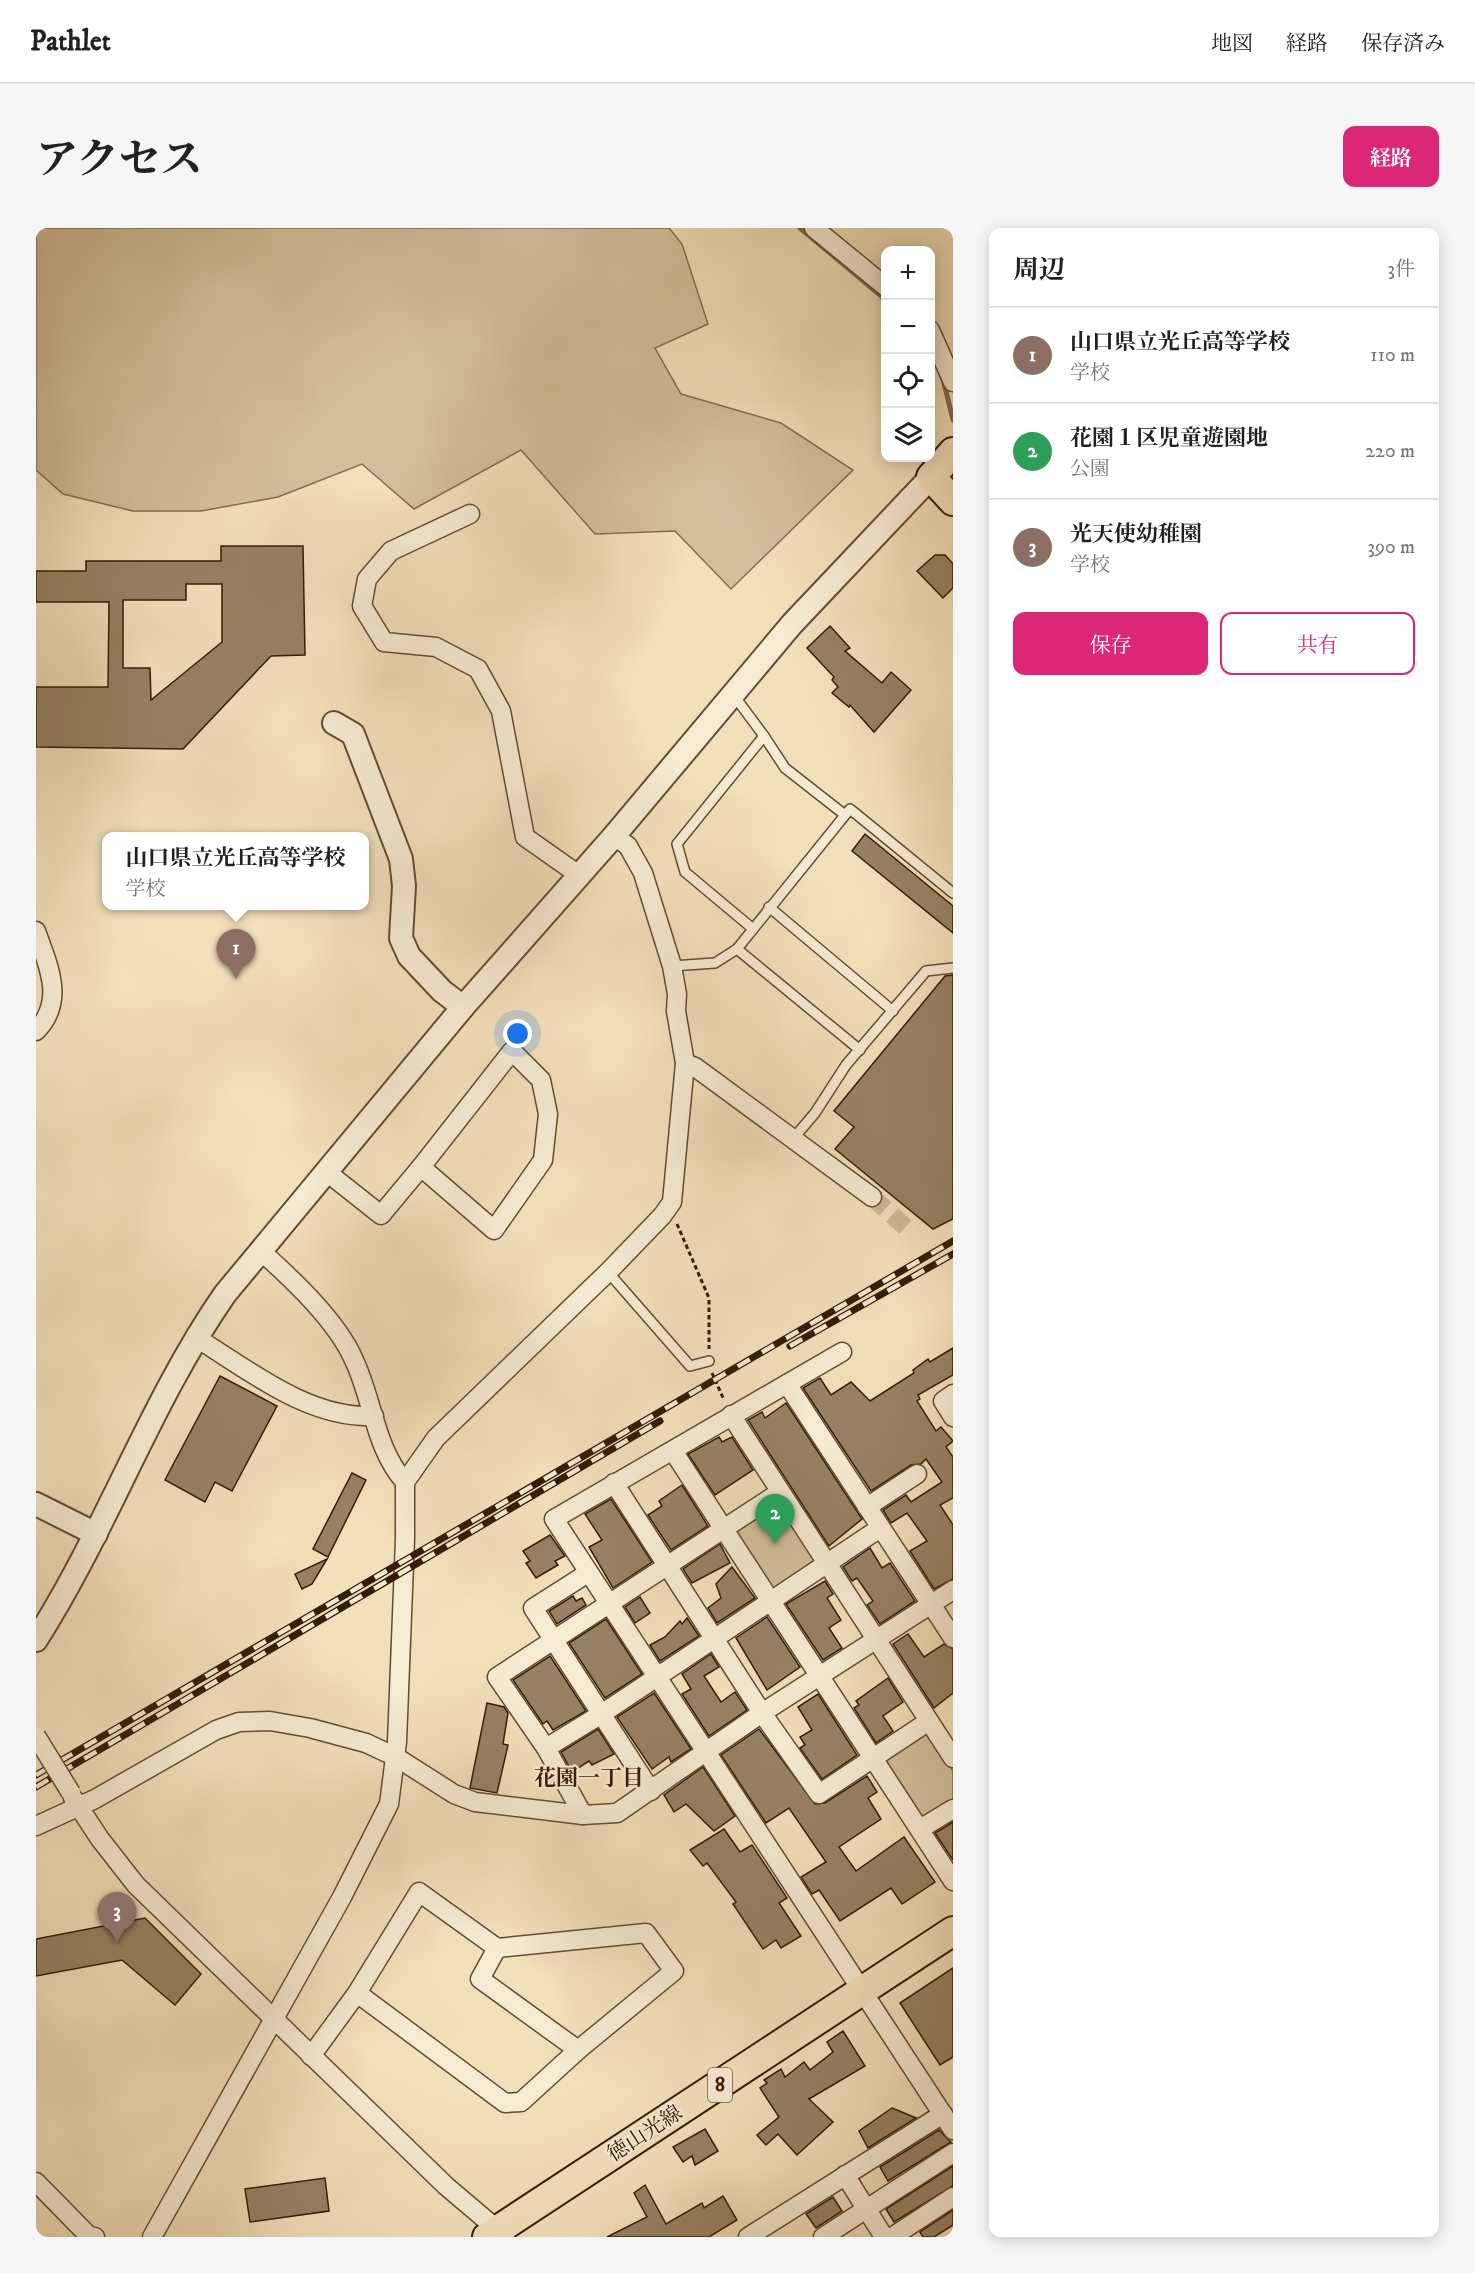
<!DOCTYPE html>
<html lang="ja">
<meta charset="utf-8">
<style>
body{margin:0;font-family:"IM FELL DW Pica","Noto Serif JP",serif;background:#f6f6f6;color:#202124}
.controls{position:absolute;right:18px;top:18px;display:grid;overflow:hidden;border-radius:12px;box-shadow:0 3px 15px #0003}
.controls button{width:54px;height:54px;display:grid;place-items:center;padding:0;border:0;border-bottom:2px solid #e0e0e0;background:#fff;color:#202124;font:30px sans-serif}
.you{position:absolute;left:482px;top:806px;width:21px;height:21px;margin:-15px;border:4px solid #fff;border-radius:50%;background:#1a73e8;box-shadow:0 0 0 9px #1a73e833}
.badge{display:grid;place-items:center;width:39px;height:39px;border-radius:50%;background:#db2777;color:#fff;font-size:20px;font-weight:700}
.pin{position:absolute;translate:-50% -50px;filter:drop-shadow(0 2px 3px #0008)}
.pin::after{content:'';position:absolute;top:32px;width:21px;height:18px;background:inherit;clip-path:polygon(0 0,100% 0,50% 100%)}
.popup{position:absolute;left:66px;top:604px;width:267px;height:78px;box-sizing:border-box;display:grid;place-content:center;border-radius:12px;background:#fff;filter:drop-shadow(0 2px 4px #0005);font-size:20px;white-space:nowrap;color:#757577}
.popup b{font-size:22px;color:#202124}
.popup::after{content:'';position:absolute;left:50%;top:100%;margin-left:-12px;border:12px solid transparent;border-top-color:#fff}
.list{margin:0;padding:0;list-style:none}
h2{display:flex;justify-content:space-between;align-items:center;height:78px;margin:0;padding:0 24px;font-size:26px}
h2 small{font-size:20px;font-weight:400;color:#757577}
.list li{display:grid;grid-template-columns:39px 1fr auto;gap:18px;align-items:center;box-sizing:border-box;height:96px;padding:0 24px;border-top:2px solid #e0e0e0}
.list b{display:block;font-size:22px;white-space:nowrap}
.list p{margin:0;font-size:20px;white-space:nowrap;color:#757577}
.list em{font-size:20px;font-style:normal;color:#757577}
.actions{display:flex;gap:12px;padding:18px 24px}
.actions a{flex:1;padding:14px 0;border:2px solid #db2777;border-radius:12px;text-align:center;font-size:21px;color:#db2777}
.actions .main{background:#db2777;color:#fff}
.icon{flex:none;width:33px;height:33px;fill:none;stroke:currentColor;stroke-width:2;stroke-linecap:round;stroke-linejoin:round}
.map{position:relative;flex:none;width:917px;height:2009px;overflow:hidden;border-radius:12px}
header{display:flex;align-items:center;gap:36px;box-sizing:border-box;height:84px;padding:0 30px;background:#fff;border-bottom:2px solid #e0e0e0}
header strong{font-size:28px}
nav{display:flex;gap:33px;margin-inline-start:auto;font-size:21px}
.intro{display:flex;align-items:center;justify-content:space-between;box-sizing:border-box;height:144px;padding:0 36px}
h1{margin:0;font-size:42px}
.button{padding:15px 27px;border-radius:12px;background:#db2777;color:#fff;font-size:21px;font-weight:700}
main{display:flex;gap:36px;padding:0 36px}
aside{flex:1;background:#fff;border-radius:12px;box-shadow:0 3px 15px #0003}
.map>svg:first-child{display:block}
.green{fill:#d2bf9c;stroke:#846d50;stroke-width:1.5}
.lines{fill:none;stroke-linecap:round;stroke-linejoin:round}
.stream{stroke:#80694d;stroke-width:5}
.building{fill:#978163;stroke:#351b04;stroke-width:1.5;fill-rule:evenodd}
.minor-tunnel{stroke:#ccb996;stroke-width:18;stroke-dasharray:18 9;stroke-linecap:butt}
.service-casing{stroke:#644c32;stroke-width:12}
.minor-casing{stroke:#644c32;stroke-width:21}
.tertiary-casing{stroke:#644c32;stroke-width:26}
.primary-casing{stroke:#351b04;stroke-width:32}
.path{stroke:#351b04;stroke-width:3;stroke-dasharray:4.5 3;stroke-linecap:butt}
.service{stroke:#f7ebd3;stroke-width:9}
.minor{stroke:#f7ebd3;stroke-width:18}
.tertiary{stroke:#f7ebd3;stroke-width:22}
.primary{stroke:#f2e0bb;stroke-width:28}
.rail-casing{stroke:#351b04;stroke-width:7}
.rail{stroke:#f7ebd3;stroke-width:4.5;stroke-dasharray:14;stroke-linecap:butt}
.minor-bridge-casing{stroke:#644c32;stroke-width:21;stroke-linecap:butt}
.minor-bridge{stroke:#f7ebd3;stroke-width:18}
.labels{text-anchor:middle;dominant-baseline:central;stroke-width:4.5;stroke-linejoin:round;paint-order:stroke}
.shield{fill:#f7ebd3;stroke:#6f5942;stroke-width:1.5}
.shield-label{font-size:20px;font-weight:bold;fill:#351b04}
.street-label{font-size:21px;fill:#351b04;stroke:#f7ebd3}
.neighbourhood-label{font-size:22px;font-weight:bold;fill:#351b04;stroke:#f7ebd3}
</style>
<header>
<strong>Pathlet</strong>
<nav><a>地図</a><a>経路</a><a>保存済み</a></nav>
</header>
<div class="intro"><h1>アクセス</h1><a class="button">経路</a></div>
<main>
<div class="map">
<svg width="917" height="2009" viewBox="0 0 917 2009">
<rect width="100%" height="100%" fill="#f2e0bb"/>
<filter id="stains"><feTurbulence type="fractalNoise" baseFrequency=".00333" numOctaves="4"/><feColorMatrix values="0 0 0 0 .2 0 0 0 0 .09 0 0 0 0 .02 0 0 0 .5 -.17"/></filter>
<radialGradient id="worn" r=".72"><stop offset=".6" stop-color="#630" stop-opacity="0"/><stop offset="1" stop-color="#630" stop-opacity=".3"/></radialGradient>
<g class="green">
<polygon points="0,0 633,0 646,16 672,96 619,120 645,166 745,195 817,242 695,361 639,303 559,306 485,222 378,281 326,236 242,269 165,283 97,283 27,266 0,242"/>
<polygon points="742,1269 783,1332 736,1361 696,1300"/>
<polygon points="890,1501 917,1543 917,1575 887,1594 846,1529"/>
</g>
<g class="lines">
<g class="stream">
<polyline points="764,0 850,72"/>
<polyline points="907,151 917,192"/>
</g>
</g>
<g class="building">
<path d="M 185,318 L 267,318 L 269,427 L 235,428 L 147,521 L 0,519 L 0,459 L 72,459 L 73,374 L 0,374 L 0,343 L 50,343 L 50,333 L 185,333 ZM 150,356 L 186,356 L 186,414 L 115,472 L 114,440 L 87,440 L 87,372 L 150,372 Z"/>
<polygon points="899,327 909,327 917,336 917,360 907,370 881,343"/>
<polygon points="794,398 814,420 809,423 846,455 855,444 875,462 838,504 814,477 813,479 796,465 802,459 796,452 798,449 771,420"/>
<polygon points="829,606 917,678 917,705 816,623"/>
<polygon points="917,747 917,991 897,1001 799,921 818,899 798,883 909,748"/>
<polygon points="917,1120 917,1147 882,1167 884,1171 881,1173 900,1203 905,1199 917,1213 910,1219 917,1229 917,1270 904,1277 917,1297 917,1351 898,1361 874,1323 891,1313 871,1285 855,1295 847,1282 870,1267 875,1274 906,1254 890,1231 885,1236 875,1237 835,1263 767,1160 784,1150 795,1167 815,1154 834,1173 878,1145 877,1142 892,1131 894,1134"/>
<polygon points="184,1148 241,1178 196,1263 179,1254 169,1274 129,1252"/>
<polygon points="750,1175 826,1291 793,1318 712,1192 726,1184 729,1190"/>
<polygon points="683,1209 686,1214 696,1209 717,1242 679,1267 652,1226"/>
<polygon points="316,1245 330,1252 292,1329 277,1321"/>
<polygon points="646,1257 672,1298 635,1322 612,1287 626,1278 623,1273"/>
<polygon points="575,1271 616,1334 577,1360 553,1319 566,1312 549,1286"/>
<polygon points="514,1307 529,1328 519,1333 522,1337 500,1350 490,1335 494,1333 487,1323"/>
<polygon points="684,1316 694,1335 656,1355 647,1341"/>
<polygon points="834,1320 846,1340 854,1335 879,1373 844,1396 831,1377 837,1373 821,1350 816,1353 807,1339"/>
<polygon points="291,1331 276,1356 266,1361 259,1346"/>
<polygon points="696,1339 719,1370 681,1395 672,1380 685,1370 680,1356"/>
<polygon points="789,1353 797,1366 791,1370 805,1392 793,1400 806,1420 787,1432 750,1376"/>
<polygon points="537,1368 540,1373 546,1370 550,1377 521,1396 513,1383"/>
<polygon points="604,1369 614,1385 599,1395 589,1379"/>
<polygon points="731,1389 764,1439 731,1462 700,1410"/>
<polygon points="651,1390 663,1408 624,1433 614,1417 629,1409 644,1393 646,1396"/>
<polygon points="570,1391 606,1446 569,1470 533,1415"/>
<polygon points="872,1406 888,1429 908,1416 917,1421 917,1465 898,1480 857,1416"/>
<polygon points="675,1426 683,1439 668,1448 685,1474 699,1464 711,1482 673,1508 646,1466 655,1461 646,1446"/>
<polygon points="514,1428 550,1483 517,1502 511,1493 507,1496 477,1452"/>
<polygon points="852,1450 867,1474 847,1488 857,1503 840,1515 818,1480 823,1477 820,1473"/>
<polygon points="618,1465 655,1521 635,1534 633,1529 616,1541 581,1489"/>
<polygon points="782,1466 821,1527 786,1551 764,1520 769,1517 764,1509 776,1502 762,1479"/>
<polygon points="451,1475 468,1479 472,1485 467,1516 472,1517 461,1565 434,1560"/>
<polygon points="562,1501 578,1526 556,1537 553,1533 536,1544 525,1524"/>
<polygon points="723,1501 779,1576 789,1575 831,1548 841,1564 832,1570 845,1591 803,1619 820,1643 868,1609 899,1654 866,1676 855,1660 804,1693 783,1662 776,1666 765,1649 790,1634 753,1580 730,1595 685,1527"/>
<polygon points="667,1539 699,1588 678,1603 650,1576 638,1584 628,1567"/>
<polygon points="917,1594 917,1632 899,1605"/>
<polygon points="688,1601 704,1624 716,1617 751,1670 743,1675 765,1708 745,1720 740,1712 727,1721 697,1676 700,1674 671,1635 667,1638 654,1622"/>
<polygon points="109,1690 165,1746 139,1777 86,1732 0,1748 0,1711"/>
<polygon points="917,1740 917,1829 904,1837 864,1775"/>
<polygon points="807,1803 829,1838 773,1871 797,1894 761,1927 742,1906 730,1917 721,1907 743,1889 724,1860 731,1855 728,1852 745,1841 749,1849 768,1834 774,1842 797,1824 791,1814"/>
<polygon points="856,1880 880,1890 832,1920 823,1903"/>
<polygon points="669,1901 682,1923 659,1937 656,1928 647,1934 637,1919"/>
<polygon points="903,1902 915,1914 852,1953 844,1939"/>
<polygon points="917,1938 917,1958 858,1994 850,1981"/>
<polygon points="289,1950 293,1983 214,1994 209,1961"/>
<polygon points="609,1957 630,1996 666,1975 668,1980 687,1968 701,1992 673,2009 571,2009 611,1989 598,1965"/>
<polygon points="797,1969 806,1983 780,2000 770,1986"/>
<polygon points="917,1982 917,1997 898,2009 887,2009 884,2004"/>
</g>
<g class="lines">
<polyline class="minor-tunnel" points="836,969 876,1005"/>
<defs>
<g id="service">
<polyline points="702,473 728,508"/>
<polyline points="733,679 857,783"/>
<polyline points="716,700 649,644 641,616 728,508 749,540 809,587"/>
<polyline points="701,721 824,822"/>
<polyline points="636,738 679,735 701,721 814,581 917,665"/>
<polyline points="756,912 779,885 810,837 890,743 917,740"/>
<polyline points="572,1044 654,1138 673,1133"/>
</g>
<g id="minor">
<polyline points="778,0 850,59"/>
<polyline points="894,102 917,154"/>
<polyline points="434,286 355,323 331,351 326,378 348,414 400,419 442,441 465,483 489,609 543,647"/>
<path d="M 0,703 C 12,737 30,773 0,803"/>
<polygon points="476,823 505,852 512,886 507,932 458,1002 385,939"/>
<polyline points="649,835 659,839 836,969"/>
<polyline points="292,945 345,987 385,939"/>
<path d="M 226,1024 C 257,1052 301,1093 318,1132 C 337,1172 339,1221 369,1254"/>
<path d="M 159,1109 C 213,1142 272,1191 338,1188"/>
<polyline points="806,1124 518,1291 917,1902"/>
<polyline points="751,1156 917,1410"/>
<polyline points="917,1166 907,1173 917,1189"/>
<polyline points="695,1187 917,1530"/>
<polyline points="637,1223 917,1653"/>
<polyline points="578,1255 726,1485 783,1566 893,1493"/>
<polyline points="831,1279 881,1246"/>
<polyline points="552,1345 497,1380 615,1563"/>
<polyline points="510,1520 564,1487 844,1300"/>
<polyline points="37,1570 64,1611 100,1657 410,1958 469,2008"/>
<polyline points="547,1587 510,1520 461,1449 744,1264"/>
<polyline points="0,1598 59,1571 180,1502 203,1494 234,1493 274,1500 330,1515 360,1529 418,1566 439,1574 547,1587 581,1585 726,1485 917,1362"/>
<polyline points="884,1601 917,1581"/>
<polyline points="461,1720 444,1751 542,1822"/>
<polyline points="275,1828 321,1765 383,1664 461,1720 610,1705 638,1743 542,1822 485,1874 469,1875 321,1765"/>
<polyline points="809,1947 848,2009"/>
<polyline points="0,1954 53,2008 59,2009"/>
<polyline points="116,2009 306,1669 353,1576 361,1514 369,1311 369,1254 400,1210 572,1044 626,988 636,974 649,835 640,783 641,766 636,738 607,645 592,618 578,608"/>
<polyline points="712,2009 907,1886"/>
<polyline points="787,2009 917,1925"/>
<polyline points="856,2009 917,1969"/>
</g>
<g id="tertiary">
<polyline points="298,495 317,506 365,631 368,658 365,710 373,728 406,763 427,779"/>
<polyline points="0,1276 60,1306"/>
<path d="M 0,1412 C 71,1301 114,1174 189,1066 L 427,779 L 578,608 L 756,396 L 895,249"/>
</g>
<g id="primary">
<polyline points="917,224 895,249 917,273"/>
<polyline points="451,2009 917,1703"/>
</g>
</defs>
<use href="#service" class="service-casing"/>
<use href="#minor" class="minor-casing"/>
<use href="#tertiary" class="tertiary-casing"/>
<use href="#primary" class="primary-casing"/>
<g class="path">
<polyline points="641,996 673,1070 673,1121"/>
<polyline points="676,1145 688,1172"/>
</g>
<use href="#service" class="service"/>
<use href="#minor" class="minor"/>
<use href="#tertiary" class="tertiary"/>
<use href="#primary" class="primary"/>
<defs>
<g id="rail">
<polyline points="754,1118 917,1026"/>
<polyline points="0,1547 917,1013"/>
<polyline points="0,1559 624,1193"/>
</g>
</defs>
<use href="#rail" class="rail-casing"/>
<use href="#rail" class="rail"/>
<defs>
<polyline id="minor-bridge" points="0,1508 35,1565"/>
</defs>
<use href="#minor-bridge" class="minor-bridge-casing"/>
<use href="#minor-bridge" class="minor-bridge"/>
</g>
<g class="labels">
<rect class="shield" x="672" y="1840" width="24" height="34" rx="4.5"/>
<g class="shield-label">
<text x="684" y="1857">8</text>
</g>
<g class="street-label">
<text transform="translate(609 1906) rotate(-33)">徳山光線</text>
</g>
<g class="neighbourhood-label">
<text x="553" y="1550">花園一丁目</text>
</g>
</g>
<rect width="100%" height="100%" filter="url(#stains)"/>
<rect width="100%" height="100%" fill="url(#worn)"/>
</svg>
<div class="controls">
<button>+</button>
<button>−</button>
<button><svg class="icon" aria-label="locate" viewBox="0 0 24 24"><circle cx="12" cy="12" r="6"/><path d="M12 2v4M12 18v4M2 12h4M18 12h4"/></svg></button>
<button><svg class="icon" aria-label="layers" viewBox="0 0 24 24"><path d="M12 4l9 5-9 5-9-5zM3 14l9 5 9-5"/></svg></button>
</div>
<div class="you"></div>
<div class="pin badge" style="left:200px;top:751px;background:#8d6e63">1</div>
<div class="popup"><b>山口県立光丘高等学校</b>学校</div>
<div class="pin badge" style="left:739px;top:1316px;background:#2e9e5b">2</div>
<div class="pin badge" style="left:81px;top:1714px;background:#8d6e63">3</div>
</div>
<aside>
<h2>周辺<small>3件</small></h2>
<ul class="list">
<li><span class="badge" style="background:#8d6e63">1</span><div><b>山口県立光丘高等学校</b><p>学校</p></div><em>110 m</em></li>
<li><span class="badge" style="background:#2e9e5b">2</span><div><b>花園１区児童遊園地</b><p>公園</p></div><em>220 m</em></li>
<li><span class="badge" style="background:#8d6e63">3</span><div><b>光天使幼稚園</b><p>学校</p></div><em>390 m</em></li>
</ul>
<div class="actions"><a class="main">保存</a><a>共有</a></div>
</aside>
</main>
